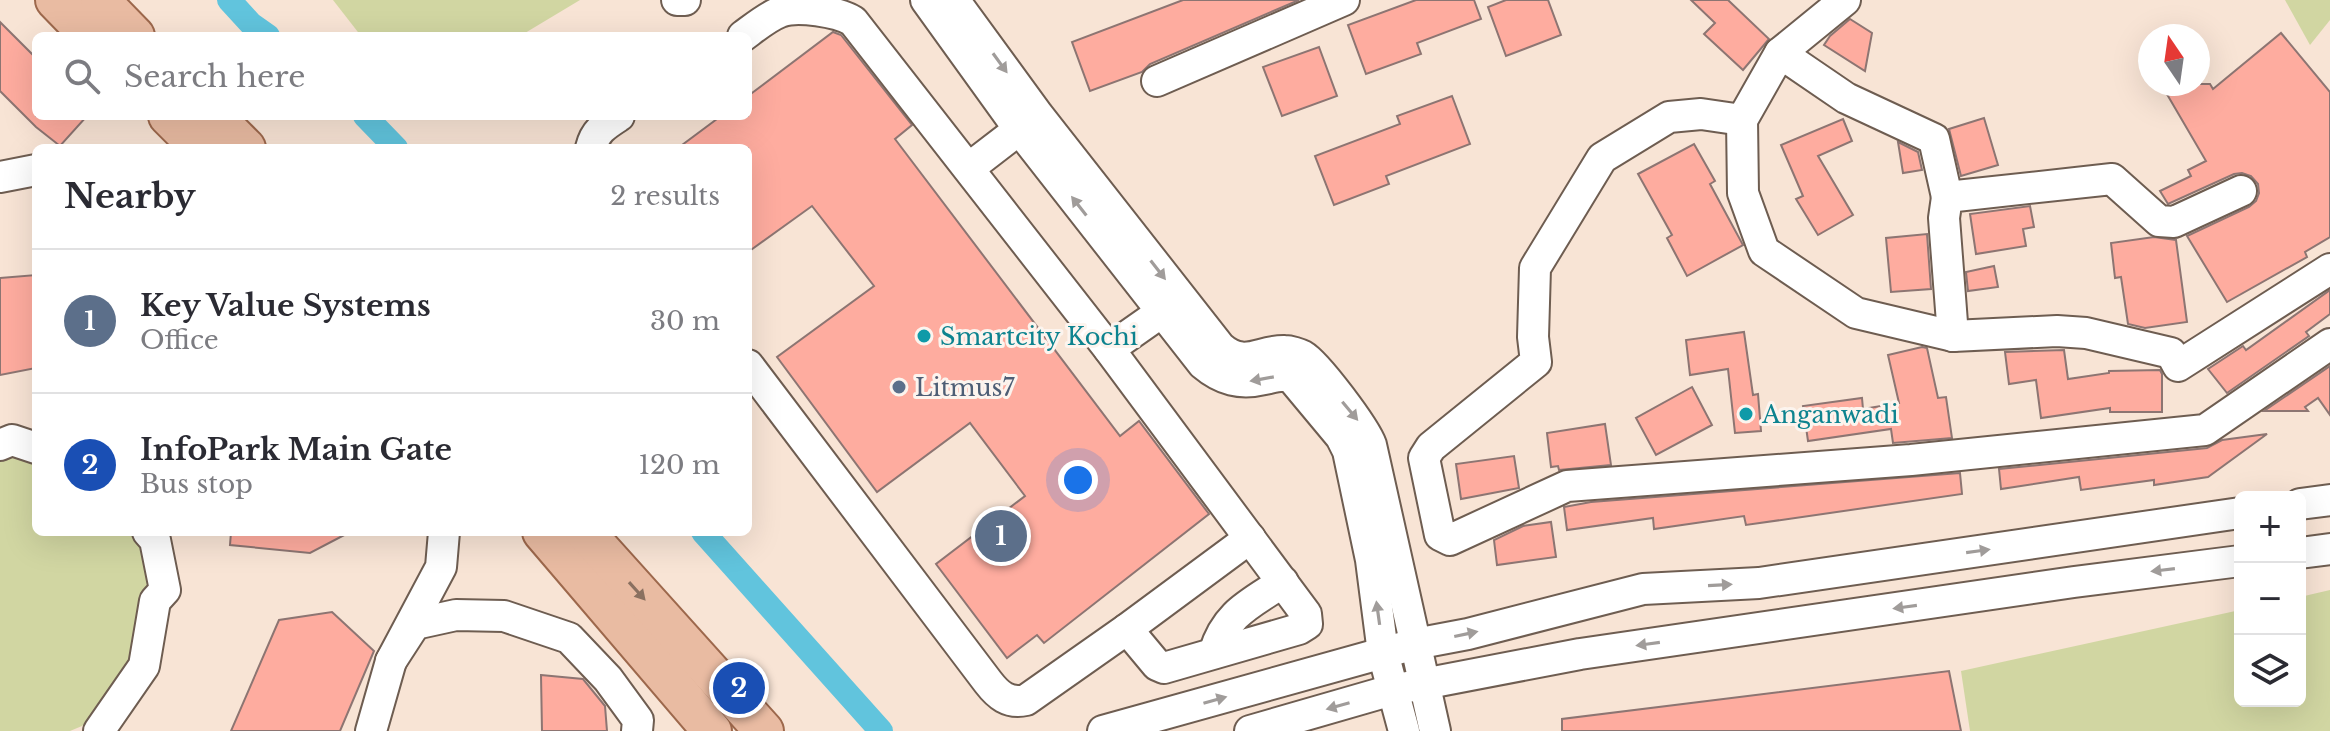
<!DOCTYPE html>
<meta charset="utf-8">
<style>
body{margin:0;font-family:"Libre Baskerville",serif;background:#f7f7f7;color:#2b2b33}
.controls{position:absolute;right:24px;bottom:24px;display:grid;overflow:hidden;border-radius:12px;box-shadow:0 8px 32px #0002}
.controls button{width:72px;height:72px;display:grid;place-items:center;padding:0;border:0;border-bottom:2px solid #e1e1e2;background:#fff;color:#2b2b33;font:40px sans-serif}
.compass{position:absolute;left:2138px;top:24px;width:72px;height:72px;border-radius:50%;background:#fff;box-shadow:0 8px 32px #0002;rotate:347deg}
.you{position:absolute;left:1078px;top:480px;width:28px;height:28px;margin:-20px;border:6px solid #fff;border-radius:50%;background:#1a73e8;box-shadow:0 0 0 12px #1a73e833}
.badge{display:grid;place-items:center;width:52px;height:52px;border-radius:50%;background:#d93025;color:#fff;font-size:26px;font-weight:700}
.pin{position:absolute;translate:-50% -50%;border:4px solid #fff;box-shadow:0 2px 8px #0006}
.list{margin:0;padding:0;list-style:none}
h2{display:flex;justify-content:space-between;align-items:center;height:104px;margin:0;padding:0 32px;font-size:34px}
h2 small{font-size:26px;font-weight:400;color:#7c7c81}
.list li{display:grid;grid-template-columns:52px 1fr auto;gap:24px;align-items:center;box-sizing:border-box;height:144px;padding:0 32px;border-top:2px solid #e1e1e2}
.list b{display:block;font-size:30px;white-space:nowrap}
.list p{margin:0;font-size:26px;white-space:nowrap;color:#7c7c81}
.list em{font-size:26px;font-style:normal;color:#7c7c81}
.icon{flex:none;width:44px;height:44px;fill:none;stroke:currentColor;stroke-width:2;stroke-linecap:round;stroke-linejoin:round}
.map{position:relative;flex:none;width:2330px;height:731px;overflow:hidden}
.search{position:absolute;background:#fff;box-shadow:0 8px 32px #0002;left:32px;top:32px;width:720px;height:88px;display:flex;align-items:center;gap:20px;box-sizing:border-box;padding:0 28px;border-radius:12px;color:#7c7c81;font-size:30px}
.panel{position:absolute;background:#fff;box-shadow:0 8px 32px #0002;left:32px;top:144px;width:720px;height:392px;border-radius:12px}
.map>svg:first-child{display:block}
.green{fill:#d1d6a2}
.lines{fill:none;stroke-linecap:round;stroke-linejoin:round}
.canal{stroke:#61c4dd;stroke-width:24}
.building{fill:#feac9f;stroke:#8d7572;stroke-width:2}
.minor-casing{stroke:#6e5d51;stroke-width:34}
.major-casing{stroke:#9d684c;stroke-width:42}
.minor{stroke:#fff;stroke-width:30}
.major{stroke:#e9bba2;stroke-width:38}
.oneway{fill:#a09c9a}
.oneway2{fill:#8a7060}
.culture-dot{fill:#0f9aa8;stroke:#fcf4ee;stroke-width:3}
.service-dot{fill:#5c6f8a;stroke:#fcf4ee;stroke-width:3}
.labels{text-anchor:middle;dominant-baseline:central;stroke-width:6;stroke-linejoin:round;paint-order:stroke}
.culture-label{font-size:24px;fill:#0d838f;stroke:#fcf4ee;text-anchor:start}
.service-label{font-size:24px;fill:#4e5e75;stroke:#fcf4ee;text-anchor:start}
</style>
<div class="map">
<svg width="2330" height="731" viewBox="0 0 2330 731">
<rect width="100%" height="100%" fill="#f8e4d5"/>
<g class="green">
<polygon points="333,0 580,0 520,36 361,36"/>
<polygon points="2285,0 2330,0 2330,20 2310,45"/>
<polygon points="0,447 36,451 36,532 138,532 155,601 120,693 82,726 70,731 0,731"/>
<polygon points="2330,590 2330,731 1970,731 1961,671 2240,610 2240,701 2300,701 2300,597"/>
</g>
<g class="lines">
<g class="canal">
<polyline points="229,0 251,24 268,36"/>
<polyline points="365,116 396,148"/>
<polyline points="703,532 881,731"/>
</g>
</g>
<g class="building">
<polygon points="1183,0 1299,0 1150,64 1142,72 1090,91 1072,42"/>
<polygon points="1416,0 1474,0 1481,19 1417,43 1421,54 1366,74 1348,25"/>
<polygon points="1506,0 1548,0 1561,35 1506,56 1488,7"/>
<polygon points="1691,0 1728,0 1769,39 1743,70 1704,34 1715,23"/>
<polygon points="1850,19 1872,33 1865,71 1824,45 1830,36"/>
<polygon points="0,22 36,58 36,116 87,116 60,146 36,127 0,91"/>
<polygon points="833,32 841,35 912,125 895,139 1120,436 1139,421 1209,514 1044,643 1037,635 1007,658 936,564 1025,496 970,423 877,492 777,357 874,286 812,206 748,252 748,148 678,148 721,116 748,116 748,96"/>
<polygon points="2281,33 2330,92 2330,237 2305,252 2307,257 2227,302 2187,236 2249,207 2256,201 2259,193 2258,184 2251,176 2242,173 2234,174 2168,204 2160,191 2191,176 2188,170 2206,161 2161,84 2210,84 2213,89"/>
<polygon points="1319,47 1337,96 1282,116 1263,67"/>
<polygon points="1452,96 1470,144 1386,176 1389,184 1334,205 1315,156 1400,124 1397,116"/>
<polygon points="1984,118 1998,165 1961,176 1949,129"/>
<polygon points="1843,119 1852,141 1818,156 1853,215 1818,235 1796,199 1803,196 1781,145"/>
<polygon points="1898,142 1918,152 1922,170 1903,173"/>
<polygon points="1694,144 1715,181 1710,184 1743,245 1687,276 1667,238 1672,235 1638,174"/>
<polygon points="2030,206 2034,227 2023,229 2026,246 1976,254 1970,214"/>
<polygon points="1927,234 1931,289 1891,292 1886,238"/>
<polygon points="2154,237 2176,240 2187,322 2145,328 2128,324 2121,277 2115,278 2111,243"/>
<polygon points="1994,266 1998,287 1968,291 1966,272"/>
<polygon points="36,275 36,368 0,375 0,278"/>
<polygon points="2330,290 2330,314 2306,332 2309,336 2227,393 2208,369 2243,346 2246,350"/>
<polygon points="1744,332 1753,395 1758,394 1761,431 1735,433 1728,369 1690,375 1686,340"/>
<polygon points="1922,347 1927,348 1938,398 1946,397 1952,438 1893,443 1891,429 1808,441 1803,406 1862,398 1863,409 1899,403 1888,355"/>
<polygon points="2064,350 2068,379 2109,373 2109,371 2160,370 2162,374 2162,412 2110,412 2110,408 2041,418 2036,380 2009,384 2005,352"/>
<polygon points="2330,366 2330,415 2318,398 2305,407 2308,411 2264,411"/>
<polygon points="1692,387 1712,425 1656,455 1636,418"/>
<polygon points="1605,424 1611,465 1559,470 1558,466 1551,467 1547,433"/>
<polygon points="2267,434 2208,477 2154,485 2154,480 2081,490 2079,477 2001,489 1999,469 2207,448 2222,440"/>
<polygon points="1514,456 1519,488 1461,499 1456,464"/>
<polygon points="1960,473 1962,494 1746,525 1744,516 1654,529 1653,518 1567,530 1564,507 1591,502"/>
<polygon points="1551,522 1556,557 1497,565 1494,540 1523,526"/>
<polygon points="231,532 350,532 310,553 230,545"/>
<polygon points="332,612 374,651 340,731 231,731 279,620"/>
<polygon points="1949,671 1961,731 1562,731 1562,719"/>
<polygon points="541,675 583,679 605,706 607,731 542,731"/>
</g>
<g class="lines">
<defs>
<g id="minor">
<polyline points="677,0 685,0"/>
<path d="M 926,0 L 1019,129 L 1203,364 C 1222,380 1240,385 1265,379 C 1274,377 1282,374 1291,377 L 1341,437 L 1348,451 L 1371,560 L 1383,653 L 1404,731"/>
<path d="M 954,0 L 1038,115 L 1220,347 C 1245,369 1259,350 1285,351 C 1290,351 1299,354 1303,356 C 1317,364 1365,428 1371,445 L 1435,731"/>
<polyline points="1845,0 1780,53 1742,120 1743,193 1764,251 1856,313 1953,336 2057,331 2086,333 2171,353 2178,366 2330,269"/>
<path d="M 743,36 C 754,28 767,17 780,12 C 797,5 838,12 853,21 L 1109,349 L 1306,614 L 1307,624 L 1299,629 L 1164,668 L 1157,665 L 1127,629 L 1026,700 C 1008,704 998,695 988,682 L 748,365"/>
<polyline points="1780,53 1846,98 1934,139 1947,197"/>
<polyline points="1157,81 1344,0"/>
<polyline points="1742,120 1701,114 1669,117 1602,158 1535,268 1533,337 1536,362 1431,447 1424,458 1440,535 1450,540 1567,486 1911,460 2205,430 2330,344"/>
<path d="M 591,148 C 595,131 605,125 619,116"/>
<polyline points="969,168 1034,118"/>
<polyline points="0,177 36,170"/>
<polyline points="1953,336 1944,218 1947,197 2112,179 2159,221 2174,222 2241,191"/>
<polyline points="1109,349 1176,302"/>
<polyline points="0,445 12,440 36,448"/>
<polyline points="2300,504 2330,500"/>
<polyline points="2300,553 2330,549"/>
<polyline points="1127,629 1250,538"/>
<path d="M 1214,653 C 1226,613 1250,604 1283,582"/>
<polyline points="391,661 415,624 456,615 504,616 569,638 608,679 638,720 637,731"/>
<polyline points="99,731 144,666 155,601 165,590 155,540 148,532"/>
<polyline points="371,731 391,661 441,567 444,532"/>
<polyline points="1103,731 1415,644 1468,634 1643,589 1759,583 2240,513"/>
<polyline points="1250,731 1392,690 1580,654 2074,582 2240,561"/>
</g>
<g id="major">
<polyline points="55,0 90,36"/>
<polyline points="100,0 135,36"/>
<polyline points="168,116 200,148"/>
<polyline points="214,116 246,148"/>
<polyline points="542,532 712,731"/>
<polyline points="585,532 764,731"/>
</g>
</defs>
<use href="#minor" class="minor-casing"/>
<use href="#major" class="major-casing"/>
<use href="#minor" class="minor"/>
<use href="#major" class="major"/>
</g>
<defs><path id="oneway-solid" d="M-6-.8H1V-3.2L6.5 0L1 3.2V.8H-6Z" transform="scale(2)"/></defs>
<g class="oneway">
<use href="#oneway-solid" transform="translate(1000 63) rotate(54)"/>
<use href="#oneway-solid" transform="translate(1079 206) rotate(-128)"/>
<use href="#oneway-solid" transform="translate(1158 270) rotate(52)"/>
<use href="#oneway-solid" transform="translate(1262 379) rotate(170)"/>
<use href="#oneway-solid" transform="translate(1350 411) rotate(50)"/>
<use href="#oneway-solid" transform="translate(1978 551) rotate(-8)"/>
<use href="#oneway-solid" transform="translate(2163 570) rotate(173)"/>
<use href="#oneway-solid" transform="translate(1720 585) rotate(-3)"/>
<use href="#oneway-solid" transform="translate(1905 607) rotate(172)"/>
<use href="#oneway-solid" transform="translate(1378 613) rotate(-98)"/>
<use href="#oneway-solid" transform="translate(1466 634) rotate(-12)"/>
<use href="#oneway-solid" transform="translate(1648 644) rotate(172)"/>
<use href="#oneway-solid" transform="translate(1215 700) rotate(-16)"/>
<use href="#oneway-solid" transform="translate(1338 706) rotate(164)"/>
</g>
<use class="oneway2" href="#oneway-solid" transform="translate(637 591) rotate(48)"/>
<g class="culture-dot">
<circle cx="924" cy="336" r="8"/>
<circle cx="1746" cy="414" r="8"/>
</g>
<circle class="service-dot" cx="899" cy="387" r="8"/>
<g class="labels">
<g class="culture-label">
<text x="940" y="336">Smartcity Kochi</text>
<text x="1762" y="414">Anganwadi</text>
</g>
<g class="service-label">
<text x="915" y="387">Litmus7</text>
</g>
</g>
</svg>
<div class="controls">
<button>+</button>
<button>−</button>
<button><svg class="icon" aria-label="layers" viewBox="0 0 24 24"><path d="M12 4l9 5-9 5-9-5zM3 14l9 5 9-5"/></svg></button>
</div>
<svg class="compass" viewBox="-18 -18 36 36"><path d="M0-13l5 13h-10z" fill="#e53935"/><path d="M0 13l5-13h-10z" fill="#7c7c81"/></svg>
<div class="you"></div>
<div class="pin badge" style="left:1001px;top:536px;background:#5c6f8a">1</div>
<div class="pin badge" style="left:739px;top:688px;background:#1a4fb4">2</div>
<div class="search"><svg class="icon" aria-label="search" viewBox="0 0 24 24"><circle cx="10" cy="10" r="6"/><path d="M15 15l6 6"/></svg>Search here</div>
<section class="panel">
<h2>Nearby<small>2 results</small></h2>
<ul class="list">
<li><span class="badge" style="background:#5c6f8a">1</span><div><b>Key Value Systems</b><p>Office</p></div><em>30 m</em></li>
<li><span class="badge" style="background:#1a4fb4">2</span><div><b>InfoPark Main Gate</b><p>Bus stop</p></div><em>120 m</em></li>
</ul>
</section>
</div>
